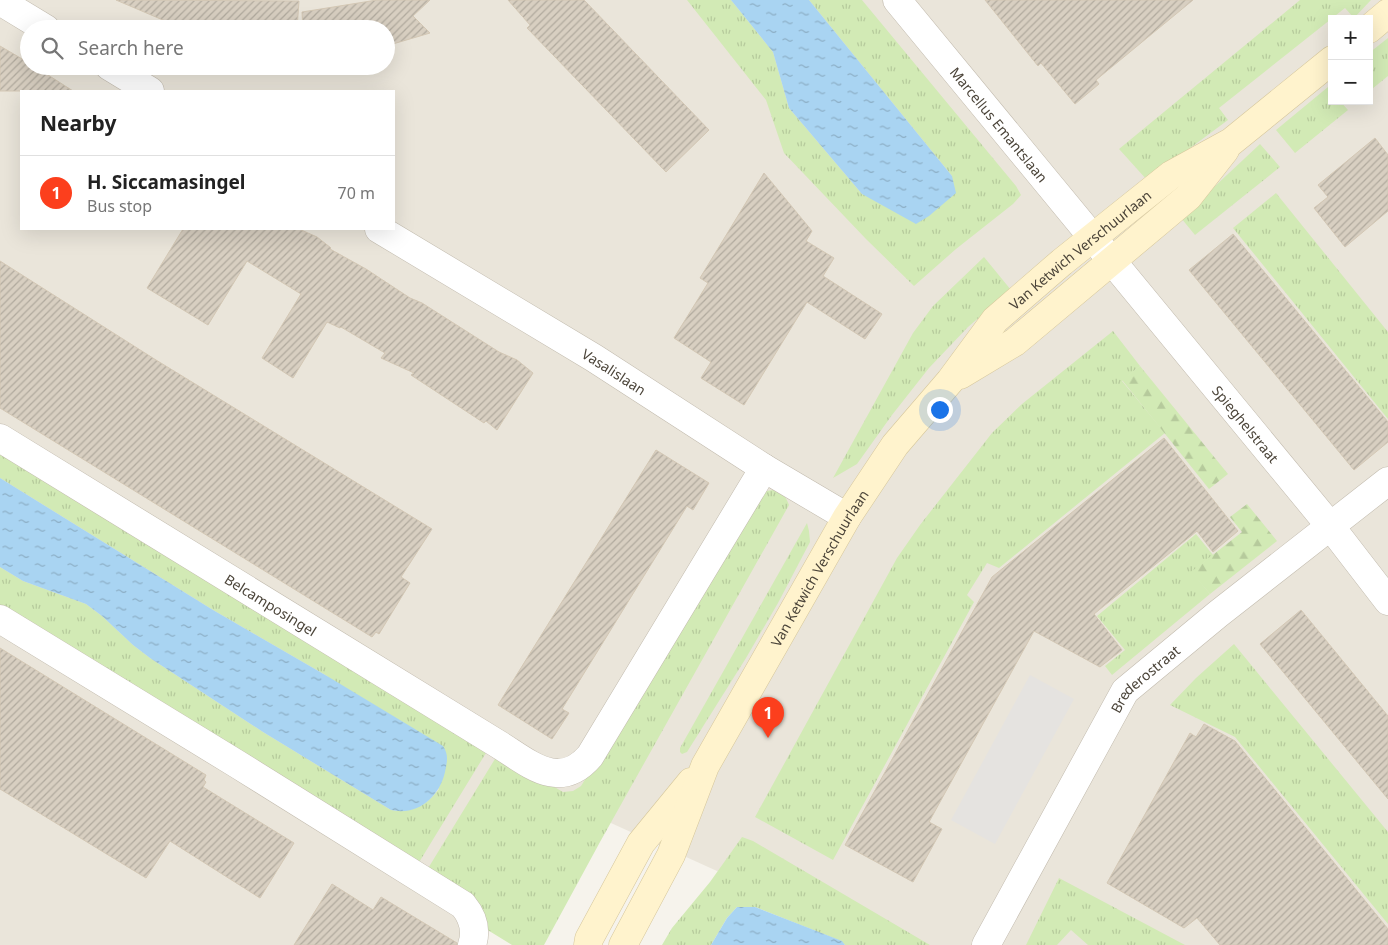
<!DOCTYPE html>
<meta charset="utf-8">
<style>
body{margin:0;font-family:"Noto Sans",sans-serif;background:#f2f2f2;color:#222}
.controls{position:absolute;right:15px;top:15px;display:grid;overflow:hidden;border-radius:0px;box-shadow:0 5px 20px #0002}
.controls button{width:45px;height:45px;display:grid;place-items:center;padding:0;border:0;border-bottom:1px solid #e0e0e0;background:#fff;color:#222;font:25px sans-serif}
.you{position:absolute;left:939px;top:409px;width:18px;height:18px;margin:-12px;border:4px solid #fff;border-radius:50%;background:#1a73e8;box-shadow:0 0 0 8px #1a73e833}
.badge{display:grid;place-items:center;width:32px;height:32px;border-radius:50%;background:#fc3f1d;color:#fff;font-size:16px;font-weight:700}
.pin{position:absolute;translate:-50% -41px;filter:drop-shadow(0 1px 2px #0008)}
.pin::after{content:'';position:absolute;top:26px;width:18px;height:15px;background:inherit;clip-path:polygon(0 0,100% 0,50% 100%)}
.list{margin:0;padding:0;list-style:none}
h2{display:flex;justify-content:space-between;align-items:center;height:65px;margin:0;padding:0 20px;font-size:21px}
h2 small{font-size:16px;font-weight:400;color:#767676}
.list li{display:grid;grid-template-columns:32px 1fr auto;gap:15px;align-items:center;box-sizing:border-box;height:75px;padding:0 20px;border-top:1px solid #e0e0e0}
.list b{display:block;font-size:19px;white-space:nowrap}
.list p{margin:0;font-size:16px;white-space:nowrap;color:#767676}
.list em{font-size:16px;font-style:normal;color:#767676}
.icon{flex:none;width:28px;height:28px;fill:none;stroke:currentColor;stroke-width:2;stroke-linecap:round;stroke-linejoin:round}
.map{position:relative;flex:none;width:1388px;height:945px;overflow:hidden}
.search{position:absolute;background:#fff;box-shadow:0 5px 20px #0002;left:20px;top:20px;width:375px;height:55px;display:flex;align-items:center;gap:12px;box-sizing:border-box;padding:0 18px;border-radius:28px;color:#767676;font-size:19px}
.panel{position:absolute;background:#fff;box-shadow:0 5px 20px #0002;left:20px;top:90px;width:375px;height:140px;border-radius:0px}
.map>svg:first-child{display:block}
.residential{fill:#eae5da;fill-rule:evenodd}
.grass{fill:url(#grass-tufts)}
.forest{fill:url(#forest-firs)}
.parking{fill:#e5e3e0}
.water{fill:url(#water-ripples)}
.building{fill:url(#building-hatch);stroke:#d3c7b4}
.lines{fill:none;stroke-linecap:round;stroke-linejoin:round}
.street-casing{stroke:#c2bbae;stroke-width:29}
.secondary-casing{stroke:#d6c79b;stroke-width:29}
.street{stroke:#fff;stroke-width:28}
.secondary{stroke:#fff3cd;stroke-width:28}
.labels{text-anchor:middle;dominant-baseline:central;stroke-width:4;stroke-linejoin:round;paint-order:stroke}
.street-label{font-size:14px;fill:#4b4439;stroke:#fff}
</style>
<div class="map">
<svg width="1388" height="945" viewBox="0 0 1388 945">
<defs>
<pattern id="grass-tufts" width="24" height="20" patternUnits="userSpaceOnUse" patternTransform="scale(1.25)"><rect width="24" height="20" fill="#d2eab5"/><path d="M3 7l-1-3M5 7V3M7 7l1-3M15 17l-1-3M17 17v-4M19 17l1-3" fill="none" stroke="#b6ca9c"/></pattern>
<pattern id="forest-firs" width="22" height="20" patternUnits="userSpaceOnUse" patternTransform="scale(1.25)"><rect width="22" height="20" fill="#d2eab5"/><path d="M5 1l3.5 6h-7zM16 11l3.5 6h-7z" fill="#b6ca9c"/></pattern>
<pattern id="water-ripples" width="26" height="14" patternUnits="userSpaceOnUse" patternTransform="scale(1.25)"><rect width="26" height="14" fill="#a9d4f2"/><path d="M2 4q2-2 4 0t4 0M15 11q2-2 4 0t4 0" fill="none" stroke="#8caec5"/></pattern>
<pattern id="building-hatch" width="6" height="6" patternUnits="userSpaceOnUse" patternTransform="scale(1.25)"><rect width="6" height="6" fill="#d8cfc1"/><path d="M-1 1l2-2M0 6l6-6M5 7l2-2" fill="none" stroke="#b1aa9e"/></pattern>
</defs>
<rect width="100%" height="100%" fill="#f6f3ec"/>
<path class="residential" d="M 0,0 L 1388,0 L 1388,945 L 855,945 L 834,924 L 549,795 L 457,945 L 0,945 ZM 1332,19 L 1369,19 L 1369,101 L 1332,101 ZM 29,29 L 386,29 L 386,66 L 29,66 ZM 21,91 L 394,91 L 394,229 L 21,229 Z"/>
<g class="grass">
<polygon points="687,0 731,0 773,52 789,108 862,194 952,176 809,0 862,0 1016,186 1021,195 1013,204 956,249 914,286 866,239 784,153 766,100"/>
<polygon points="1300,0 1371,0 1354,18 1345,8 1219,108 1228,120 1147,180 1119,149"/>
<polygon points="1388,38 1388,76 1372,89 1369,85 1369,53"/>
<polygon points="1328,87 1332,91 1332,101 1340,101 1348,110 1295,153 1276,130"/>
<polygon points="1260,144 1280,167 1195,235 1181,218"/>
<polygon points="1276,193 1388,332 1388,419 1233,228"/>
<polygon points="984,257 1011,290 968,327 929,368 892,415 857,464 833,478 913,333 933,306"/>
<polygon points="1113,331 1140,366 1122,381 1165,433 999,568 987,563 967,595 974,602 833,860 755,817 897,558 920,525 992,433 1022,404"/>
<path d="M 0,449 L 489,748 L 418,864 L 0,605 L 0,567 L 23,581 L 86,604 L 102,616 L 133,645 L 150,658 L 263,732 L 391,810 C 412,813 426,806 439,789 L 327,676 L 213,610 L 0,478 Z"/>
<path d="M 773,490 C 782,493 786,496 789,505 L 600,842 L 544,945 L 512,945 L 486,929 L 427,870 L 498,754 L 563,792 L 573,791 L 581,786 L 766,491 Z"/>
<polygon points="807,523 809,531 810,542 778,603 746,658 687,752 682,754 680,752 680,748"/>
<polygon points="1196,534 1213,555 1192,572 1210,594 1112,675 1105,666 1125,650 1097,616"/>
<polygon points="1234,644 1388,832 1388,924 1235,737 1170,705 1196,678"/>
<polygon points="742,837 753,841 930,945 845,945 841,941 755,907 737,907 727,918 711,945 662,945 672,928 710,882"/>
<polygon points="1059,878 1185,945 1088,945 1071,930 1057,945 1026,945"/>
</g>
<g class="forest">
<polygon points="1140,366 1228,474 1209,489 1122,380"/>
<polygon points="1247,504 1277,541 1210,594 1191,572 1242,532 1230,517"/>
</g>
<polygon class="parking" points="1030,675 1074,699 995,844 951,820"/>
<g class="water">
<polygon points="731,0 809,0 952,176 956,193 929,216 916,224 862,194 789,108 773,52"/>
<path d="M 0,478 L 213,610 L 327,676 L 443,746 C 449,755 447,762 445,772 C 439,798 417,816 391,810 L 263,732 L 150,658 L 133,645 L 102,616 L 86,604 L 23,581 L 0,567 Z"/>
<polygon points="737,907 755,907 842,941 845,945 711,945 727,918"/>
</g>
<g class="building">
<polygon points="116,0 299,1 297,29 184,29"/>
<polygon points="377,0 430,0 413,16 430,33 386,46 386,29 303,29 302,12"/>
<polygon points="508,0 584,0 709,130 666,172 527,28 530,25"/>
<polygon points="985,0 1193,0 1096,80 1099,84 1075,104 1041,63 1038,66"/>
<polygon points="0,46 29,63 29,66 34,66 73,91 0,91"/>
<polygon points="1375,138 1388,155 1388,211 1345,247 1314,208 1328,197 1318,185"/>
<polygon points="764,173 812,231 806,241 834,258 823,276 882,314 865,339 807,302 744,405 701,378 711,362 674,338 708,283 700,278"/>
<polygon points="183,229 299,229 317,237 331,248 330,249 366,269 410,298 422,303 499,352 517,360 533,373 497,430 486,421 484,423 411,375 414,373 381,358 385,353 341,327 340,328 327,322 293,378 262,358 301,294 247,261 208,325 147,288"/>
<polygon points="1233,234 1388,422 1388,442 1354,470 1189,270"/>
<polygon points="0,261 156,360 432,529 401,577 410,583 379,634 376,632 372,637 0,408"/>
<polygon points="1164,438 1238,531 1213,552 1197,531 1094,614 1122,650 1100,667 1034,631 929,822 942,829 913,882 845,845 992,577"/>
<polygon points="656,450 709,483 693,510 687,506 562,709 569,713 552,739 498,705"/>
<polygon points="1301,610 1388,716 1388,799 1260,644"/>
<polygon points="0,648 206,775 204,780 206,782 203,787 294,843 260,898 170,841 146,878 0,789"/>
<polygon points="1204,724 1235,741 1388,929 1388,945 1220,945 1197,918 1184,928 1107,883 1190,733 1196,737"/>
<polygon points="332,884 373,910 381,897 457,943 457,945 294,945"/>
</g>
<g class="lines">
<defs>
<g id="street">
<path id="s1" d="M 897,0 L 1331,527 L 1388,601"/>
<polyline points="0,1 46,29"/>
<polyline points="109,66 150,91"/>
<path id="s2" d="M 379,229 L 594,358 L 764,468 L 847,517"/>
<path id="s3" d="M 0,438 L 498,744 C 529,763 559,792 590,756 L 764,468"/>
<path d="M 0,619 L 237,764 L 463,905 C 473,917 477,930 472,945"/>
<path id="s4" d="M 986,945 L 1125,691 L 1218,614 L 1388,481"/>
</g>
<g id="secondary">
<polyline points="1369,29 1388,13"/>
<polyline points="960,375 1015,342 1188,197 1225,150"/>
<polyline points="588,945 589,939 641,843 691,782"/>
<path id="s5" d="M 623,945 L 671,855 L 705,766 L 847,517 L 895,445 L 950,381 L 995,320 L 1062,262 L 1171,175 L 1231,142 L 1332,60"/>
</g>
</defs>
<use href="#street" class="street-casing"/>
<use href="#secondary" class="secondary-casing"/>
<use href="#street" class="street"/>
<use href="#secondary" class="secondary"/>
</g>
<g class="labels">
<g class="street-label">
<text stroke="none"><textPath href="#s1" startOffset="161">Marcellus Emantslaan</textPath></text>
<text stroke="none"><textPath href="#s5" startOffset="841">Van Ketwich Verschuurlaan</textPath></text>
<text stroke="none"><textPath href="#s2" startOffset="275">Vasalislaan</textPath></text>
<text stroke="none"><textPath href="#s1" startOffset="549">Spieghelstraat</textPath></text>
<text stroke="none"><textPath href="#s5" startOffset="426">Van Ketwich Verschuurlaan</textPath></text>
<text stroke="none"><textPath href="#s3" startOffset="318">Belcamposingel</textPath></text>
<text stroke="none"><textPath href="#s4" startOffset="312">Brederostraat</textPath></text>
</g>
</g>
</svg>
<div class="controls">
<button>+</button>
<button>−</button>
</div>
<div class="you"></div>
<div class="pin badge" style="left:768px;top:738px">1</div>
<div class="search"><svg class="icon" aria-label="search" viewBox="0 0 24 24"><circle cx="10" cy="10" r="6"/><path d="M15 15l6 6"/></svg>Search here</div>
<section class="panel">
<h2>Nearby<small></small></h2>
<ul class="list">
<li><span class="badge">1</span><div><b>H. Siccamasingel</b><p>Bus stop</p></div><em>70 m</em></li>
</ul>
</section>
</div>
